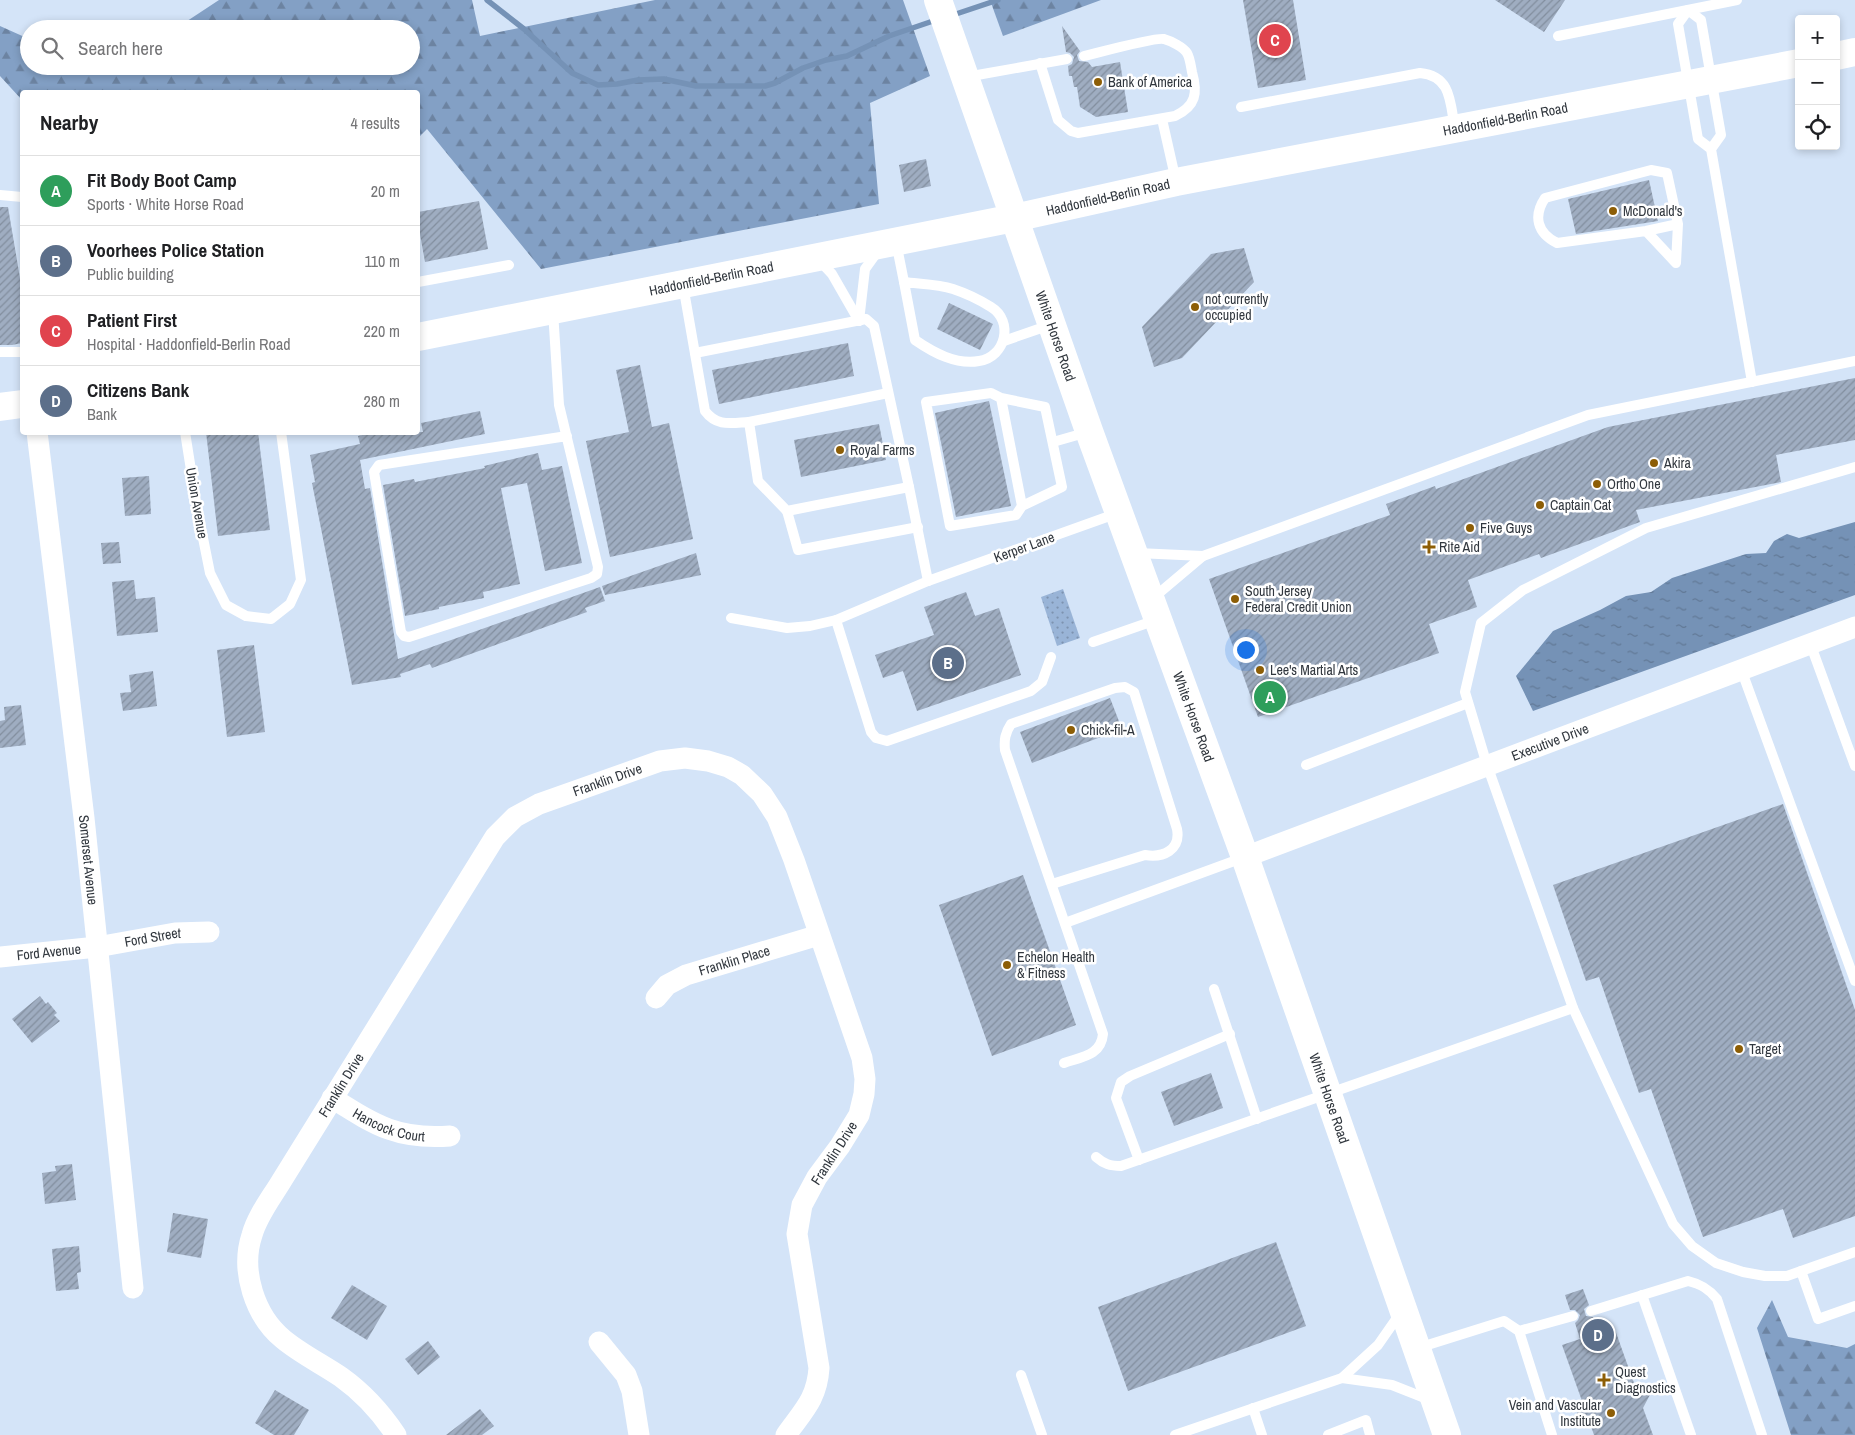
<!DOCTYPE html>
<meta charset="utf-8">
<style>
body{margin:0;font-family:"Archivo Narrow",sans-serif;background:#f6f6f6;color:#202124}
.controls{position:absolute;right:15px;top:15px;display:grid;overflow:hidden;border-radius:5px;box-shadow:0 2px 8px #0003}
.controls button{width:45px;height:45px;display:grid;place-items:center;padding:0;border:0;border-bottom:1px solid #e0e0e0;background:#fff;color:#202124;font:25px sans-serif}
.you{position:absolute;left:1245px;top:649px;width:18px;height:18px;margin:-12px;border:4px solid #fff;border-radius:50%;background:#1a73e8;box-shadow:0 0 0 8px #1a73e833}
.badge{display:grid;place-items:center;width:32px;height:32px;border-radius:50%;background:#8d5e06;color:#fff;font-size:16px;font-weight:700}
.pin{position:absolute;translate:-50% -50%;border:2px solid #fff;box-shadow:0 1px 5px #0006}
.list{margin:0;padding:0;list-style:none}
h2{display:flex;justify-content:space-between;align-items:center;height:65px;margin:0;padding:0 20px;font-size:21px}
h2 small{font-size:16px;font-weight:400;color:#757577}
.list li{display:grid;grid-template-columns:32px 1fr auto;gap:15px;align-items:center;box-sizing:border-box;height:70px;padding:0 20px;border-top:1px solid #e0e0e0}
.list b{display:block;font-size:19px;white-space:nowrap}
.list p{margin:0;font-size:16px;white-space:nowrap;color:#757577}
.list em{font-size:16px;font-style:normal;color:#757577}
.icon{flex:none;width:28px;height:28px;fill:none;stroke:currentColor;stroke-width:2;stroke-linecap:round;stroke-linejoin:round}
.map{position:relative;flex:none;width:1855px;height:1435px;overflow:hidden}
.search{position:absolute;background:#fff;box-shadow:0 2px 8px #0003;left:20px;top:20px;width:400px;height:55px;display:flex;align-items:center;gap:12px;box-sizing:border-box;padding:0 18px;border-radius:28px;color:#757577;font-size:19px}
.panel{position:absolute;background:#fff;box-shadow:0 2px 8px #0003;left:20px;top:90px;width:400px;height:345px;border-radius:5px}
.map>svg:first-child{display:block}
.grass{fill:url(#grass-dots)}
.forest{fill:url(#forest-firs)}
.water{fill:url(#water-ripples)}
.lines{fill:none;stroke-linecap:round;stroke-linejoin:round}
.stream{stroke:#7592b6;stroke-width:5.5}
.building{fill:url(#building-hatch)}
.service{stroke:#fff;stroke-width:10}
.minor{stroke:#fff;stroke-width:21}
.secondary{stroke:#fff;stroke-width:28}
.primary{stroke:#fff;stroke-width:28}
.poi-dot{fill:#8d5e06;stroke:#fff;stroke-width:2}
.labels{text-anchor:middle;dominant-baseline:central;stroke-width:5;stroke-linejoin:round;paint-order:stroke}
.poi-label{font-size:14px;fill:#31373e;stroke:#fff;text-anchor:start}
.street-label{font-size:14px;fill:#31373e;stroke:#fff}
</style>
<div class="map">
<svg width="1855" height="1435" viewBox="0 0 1855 1435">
<defs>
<pattern id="grass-dots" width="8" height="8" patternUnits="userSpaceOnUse" patternTransform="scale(1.25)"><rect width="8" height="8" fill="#99b4d7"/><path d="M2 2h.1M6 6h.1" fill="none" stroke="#7d93b0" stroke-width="1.8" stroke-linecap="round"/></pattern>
<pattern id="forest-firs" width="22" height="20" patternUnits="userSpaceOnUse" patternTransform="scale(1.25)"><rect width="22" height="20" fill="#83a0c5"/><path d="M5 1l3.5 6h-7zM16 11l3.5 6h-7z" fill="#6c83a1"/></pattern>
<pattern id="water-ripples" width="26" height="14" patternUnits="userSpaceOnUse" patternTransform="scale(1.25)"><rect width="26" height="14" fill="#7592b6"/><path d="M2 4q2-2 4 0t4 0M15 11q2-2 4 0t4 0" fill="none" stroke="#617895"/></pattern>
<pattern id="building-hatch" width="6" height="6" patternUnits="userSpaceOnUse" patternTransform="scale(1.25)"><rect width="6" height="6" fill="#9fadc1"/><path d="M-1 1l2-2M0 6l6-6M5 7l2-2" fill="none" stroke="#828e9e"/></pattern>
</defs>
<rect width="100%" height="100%" fill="#d4e4f8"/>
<polygon class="grass" points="1063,589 1080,638 1057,646 1041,597"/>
<g class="forest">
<polygon points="219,0 472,0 480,36 655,0 903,0 930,76 870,103 879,204 541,269 427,129 418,138 418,92 22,92 22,100 0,76 0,26 29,39 29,66 88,66 106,74 118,66 411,66 411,29 175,29"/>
<polygon points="990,0 1101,0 1003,36"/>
<polygon points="1772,1300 1788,1337 1847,1348 1855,1344 1855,1435 1791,1435 1757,1328"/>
</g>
<polygon class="water" points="1855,522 1855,595 1533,711 1516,676 1553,631 1600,610 1626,596 1651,592 1672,578 1746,554 1766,553 1774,541 1787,534 1799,538"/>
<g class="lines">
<g class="stream">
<polyline points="487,0 524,29 572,73 598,85 617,84 638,80 664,79 696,86 765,86 775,83 803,68 826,60 847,56 889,36 936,20"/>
<polyline points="950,16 998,0"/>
</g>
</g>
<g class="building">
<polygon points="1243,0 1293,0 1306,80 1258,88"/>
<polygon points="1495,0 1565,0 1544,32"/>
<polygon points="1062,26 1080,51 1077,55 1079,61 1088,62 1092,67 1120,62 1128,112 1096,117 1080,107 1077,87 1074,87 1072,76 1069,76 1068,66 1072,64 1074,57 1070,53 1066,52"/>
<polygon points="926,159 931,186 904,192 899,165"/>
<polygon points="1649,180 1658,221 1576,234 1568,199"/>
<polygon points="479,201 488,249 425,262 418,223 418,212"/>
<polygon points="0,207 8,207 22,290 22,343 12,345 0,345"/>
<polygon points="1244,248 1254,282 1182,358 1154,367 1142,327 1211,254"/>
<polygon points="949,303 993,324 980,350 937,329"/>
<polygon points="848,343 854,376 719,404 712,370"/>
<polygon points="640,365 652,427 669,423 693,539 610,557 586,441 629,432 616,370"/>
<polygon points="1855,378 1855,440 1776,455 1781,482 1636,510 1640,522 1541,558 1539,554 1468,580 1477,607 1429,624 1439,653 1258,717 1209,579 1390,515 1386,504 1435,486 1436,489 1608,427"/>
<polygon points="989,401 1011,506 956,517 935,413"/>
<polygon points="480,411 485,434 360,460 365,489 370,488 398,659 600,587 605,601 585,608 587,612 432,668 430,664 400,674 401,677 352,685 312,483 315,482 310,455 360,444 358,436 375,432 423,432 421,423"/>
<polygon points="879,424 886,460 801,477 794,440"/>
<polygon points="206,432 258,432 270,530 218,536"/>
<polygon points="538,453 542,470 562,466 582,563 545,571 527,483 501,488 520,584 483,592 484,598 439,607 439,609 405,616 383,485 414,479 415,482 485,468 484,466"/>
<polygon points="149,476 151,514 125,516 122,478"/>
<polygon points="119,542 121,563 103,564 101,543"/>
<polygon points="696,553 701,575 605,595 602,586"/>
<polygon points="134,580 136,599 155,597 158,632 117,636 112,582"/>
<polygon points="966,592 975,616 999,608 1021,675 917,711 903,671 883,678 875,655 934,635 924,607"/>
<polygon points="254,645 265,732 227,737 217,650"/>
<polygon points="153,671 157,706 123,711 120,693 131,692 129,675"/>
<polygon points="1110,698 1122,729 1032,763 1020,732"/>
<polygon points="21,705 26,745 0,748 0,721 5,720 4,707"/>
<polygon points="1783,804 1855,1010 1855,1216 1793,1238 1783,1209 1703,1237 1651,1089 1639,1093 1599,977 1586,981 1553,885"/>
<polygon points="1023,875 1076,1025 992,1056 939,905"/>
<polygon points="40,996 46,1004 48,1002 57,1013 54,1015 60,1021 32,1043 12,1019"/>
<polygon points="1211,1073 1223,1108 1174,1126 1161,1092"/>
<polygon points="72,1164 76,1200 45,1204 42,1173 56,1171 55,1166"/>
<polygon points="173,1213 208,1219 201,1258 167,1252"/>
<polygon points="1276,1242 1306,1326 1128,1391 1098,1307"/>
<polygon points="79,1246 81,1272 77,1273 79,1289 56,1291 52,1249"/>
<polygon points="352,1285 387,1306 367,1340 331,1318"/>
<polygon points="1583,1289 1589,1305 1584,1309 1586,1316 1593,1317 1599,1332 1614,1327 1634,1383 1652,1391 1643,1408 1653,1435 1594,1435 1591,1426 1575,1418 1582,1401 1562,1345 1580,1339 1575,1323 1578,1320 1580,1315 1575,1310 1570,1310 1565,1295"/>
<polygon points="428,1341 440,1357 418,1375 405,1359"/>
<polygon points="275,1390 309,1410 294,1435 274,1435 255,1423"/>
<polygon points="480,1409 494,1426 482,1435 446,1435"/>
</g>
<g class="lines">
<g class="service">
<polyline points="1558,36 1737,0"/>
<path d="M 1040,63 L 1058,120 L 1071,131 L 1078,133 L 1175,116 C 1196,106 1198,93 1192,72 C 1191,67 1190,58 1187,53 C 1183,47 1171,41 1164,39 C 1155,37 1097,53 1084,56"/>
<polyline points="966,77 1067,59"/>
<path d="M 1241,107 L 1420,73 C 1452,76 1450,103 1455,129"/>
<polyline points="1162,119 1176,181"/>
<polyline points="1711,149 1721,135 1701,20 1688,10 1678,24 1698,139 1711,149 1752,382"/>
<polyline points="0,195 22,197"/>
<path d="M 1646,231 L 1676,263 L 1678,224 L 1667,173 L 1651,170 L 1545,198 C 1533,216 1537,233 1557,243 L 1646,231 L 1678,224"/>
<polyline points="896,242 904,282"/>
<polyline points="818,259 832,274 859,321"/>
<polyline points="418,282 509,265"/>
<path d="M 904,282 C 919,284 938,284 953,289 C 965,293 980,300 991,307 C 1014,321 1006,357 979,361 C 956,365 934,353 915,340 Z"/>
<path d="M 683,285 L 705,411 C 717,427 731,423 749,422 L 758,481 L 787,511 L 909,487 L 928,581"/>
<polyline points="553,311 559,405 598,567 597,574 591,578 409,637 404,636 401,632 374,472 379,465 567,436"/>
<polyline points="859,321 865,269 878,251"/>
<polyline points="1004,341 1050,325"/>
<polyline points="0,352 22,352"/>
<polyline points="695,353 866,319 874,326 909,487"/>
<polyline points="1001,398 1022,506 1016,515 950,526 926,402 991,393 1001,398 1045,407 1062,487 1022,506"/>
<polyline points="749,422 888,393"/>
<polyline points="185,432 197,508 210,573 226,605 246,616 271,619 290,604 301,580 281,432"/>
<polyline points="1053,442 1088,432"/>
<polyline points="1855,467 1646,528 1523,590 1481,623 1465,692 1487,765 1573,1008 1673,1224 1692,1246 1716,1263 1743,1272 1765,1276 1787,1276 1855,1252"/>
<polyline points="787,511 798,550 918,527"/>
<polyline points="1137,553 1203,556"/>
<polyline points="1152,599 1203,556 1588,415 1855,361"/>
<polyline points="731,618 787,628 810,626 836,620 928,581 1118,513"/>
<polyline points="836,620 871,732 876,738 887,741 1031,691 1042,682 1051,657"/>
<polyline points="1093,642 1156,620"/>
<polyline points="1810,643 1855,766"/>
<polyline points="1741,669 1855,981"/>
<polyline points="1306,765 1468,703"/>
<path d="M 1052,884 L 1145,855 C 1163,858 1181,850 1177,829 L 1134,692 L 1125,687 L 1115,688 L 1011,724 C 1005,733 1004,740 1005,750 L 1103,1034 C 1101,1056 1081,1057 1064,1063"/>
<polyline points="1065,923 1245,857"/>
<polyline points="1214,989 1257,1119"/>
<path d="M 1096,1157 C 1104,1164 1110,1166 1121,1166 L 1573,1008"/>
<polyline points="1139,1160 1116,1098 1121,1082 1130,1076 1230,1034"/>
<polyline points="1801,1271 1818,1319 1855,1306"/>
<polyline points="1642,1295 1691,1435"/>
<path d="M 1591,1311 L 1688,1281 C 1701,1284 1709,1289 1717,1299 L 1762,1435"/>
<polyline points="1519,1331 1573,1316"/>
<polyline points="1418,1348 1504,1321 1519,1331 1552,1435"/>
<polyline points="1021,1375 1042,1435"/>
<polyline points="1342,1378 1392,1385 1430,1400"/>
<polyline points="1253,1408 1262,1435"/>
<polyline points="1175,1435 1342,1378 1378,1345 1401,1312"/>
<polyline points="1328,1435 1366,1420 1370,1435"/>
</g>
<g class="minor">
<path id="s1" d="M 37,432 L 84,818 L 133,1288"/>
<path id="s2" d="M 1245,857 L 1855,627"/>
<path id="s3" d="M 0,957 L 97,947 L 175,933 L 209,932"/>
<path id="s4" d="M 656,998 L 667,985 L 686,975 L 819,935"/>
<path id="s5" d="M 332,1098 C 375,1125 397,1140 450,1136"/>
<polyline points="599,1342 626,1375 632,1391 639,1435"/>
<path id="s6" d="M 396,1435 C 382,1414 362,1392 341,1377 C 322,1364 301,1354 283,1339 C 255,1316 240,1271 252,1235 C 257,1217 269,1201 279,1185 L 495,837 L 515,817 L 539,804 L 660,761 L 685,758 L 708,761 L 728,767 L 742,775 L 762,794 L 777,817 L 794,860 L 862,1058 L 865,1079 L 864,1094 L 859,1115 L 840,1146 L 817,1177 L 802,1205 L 797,1234 L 819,1368 C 817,1399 803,1411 786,1435"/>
</g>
<path class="secondary" id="s7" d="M 938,0 L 1089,431 L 1245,857 L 1447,1435"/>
<g class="primary">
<polyline points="1836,56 1855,52"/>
<path id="s8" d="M 418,337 L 1014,218 L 1176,182 L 1799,63"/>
<polyline points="0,407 22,404"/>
</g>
</g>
<g class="poi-dot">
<circle cx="1098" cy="82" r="5"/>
<circle cx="1613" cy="211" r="5"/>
<circle cx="1195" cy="307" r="5"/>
<circle cx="840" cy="450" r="5"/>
<circle cx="1654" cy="463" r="5"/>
<circle cx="1597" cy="484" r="5"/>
<circle cx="1540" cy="505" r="5"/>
<circle cx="1470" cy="528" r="5"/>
<path d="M1426.5 539.5h5v5h5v5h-5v5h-5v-5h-5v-5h5z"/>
<circle cx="1235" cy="599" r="5"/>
<circle cx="1260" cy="670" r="5"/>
<circle cx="1071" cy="730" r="5"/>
<circle cx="1007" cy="965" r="5"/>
<circle cx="1739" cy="1049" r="5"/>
<path d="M1601.5 1372.5h5v5h5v5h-5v5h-5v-5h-5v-5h5z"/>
<circle cx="1611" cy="1413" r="5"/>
</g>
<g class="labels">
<g class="poi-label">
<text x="1108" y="82">Bank of America</text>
<text x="1623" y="211">McDonald's</text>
<text x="1205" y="299">not currently<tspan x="1205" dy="16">occupied</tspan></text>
<text x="850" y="450">Royal Farms</text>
<text x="1664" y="463">Akira</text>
<text x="1607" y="484">Ortho One</text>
<text x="1550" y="505">Captain Cat</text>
<text x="1480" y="528">Five Guys</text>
<text x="1439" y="547">Rite Aid</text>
<text x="1245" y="591">South Jersey<tspan x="1245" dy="16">Federal Credit Union</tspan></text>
<text x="1270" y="670">Lee's Martial Arts</text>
<text x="1081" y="730">Chick-fil-A</text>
<text x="1017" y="957">Echelon Health<tspan x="1017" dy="16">&amp; Fitness</tspan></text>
<text x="1749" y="1049">Target</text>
<text x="1615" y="1372">Quest<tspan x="1615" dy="16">Diagnostics</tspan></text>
<text x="1601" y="1405" text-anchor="end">Vein and Vascular<tspan x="1601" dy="16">Institute</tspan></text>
</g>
<g class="street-label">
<text stroke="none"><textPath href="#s8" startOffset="1109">Haddonfield-Berlin Road</textPath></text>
<text stroke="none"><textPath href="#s8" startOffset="704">Haddonfield-Berlin Road</textPath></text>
<text stroke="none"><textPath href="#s8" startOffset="299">Haddonfield-Berlin Road</textPath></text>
<text stroke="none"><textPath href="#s7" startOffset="356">White Horse Road</textPath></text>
<text transform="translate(197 503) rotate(80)">Union Avenue</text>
<text transform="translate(1024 547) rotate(-20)">Kerper Lane</text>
<text stroke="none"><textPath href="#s7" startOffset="761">White Horse Road</textPath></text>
<text stroke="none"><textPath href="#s2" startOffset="326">Executive Drive</textPath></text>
<text stroke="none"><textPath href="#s6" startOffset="859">Franklin Drive</textPath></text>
<text stroke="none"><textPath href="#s1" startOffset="431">Somerset Avenue</textPath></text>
<text stroke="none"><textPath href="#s3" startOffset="154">Ford Street</textPath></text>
<text stroke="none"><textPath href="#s3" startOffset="49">Ford Avenue</textPath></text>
<text stroke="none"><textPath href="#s4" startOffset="89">Franklin Place</textPath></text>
<text stroke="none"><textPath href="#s6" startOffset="439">Franklin Drive</textPath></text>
<text stroke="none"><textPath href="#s7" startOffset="1166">White Horse Road</textPath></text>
<text stroke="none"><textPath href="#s5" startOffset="64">Hancock Court</textPath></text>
<text transform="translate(834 1153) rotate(-57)">Franklin Drive</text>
</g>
</g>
</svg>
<div class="controls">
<button>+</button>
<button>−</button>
<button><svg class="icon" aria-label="locate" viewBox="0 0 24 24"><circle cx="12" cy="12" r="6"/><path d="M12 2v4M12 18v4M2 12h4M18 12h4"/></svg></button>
</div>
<div class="you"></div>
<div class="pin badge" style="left:1270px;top:697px;background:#2e9e5b">A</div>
<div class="pin badge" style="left:948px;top:663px;background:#5c6f8a">B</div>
<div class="pin badge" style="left:1275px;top:40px;background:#e0444e">C</div>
<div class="pin badge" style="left:1598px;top:1335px;background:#5c6f8a">D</div>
<div class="search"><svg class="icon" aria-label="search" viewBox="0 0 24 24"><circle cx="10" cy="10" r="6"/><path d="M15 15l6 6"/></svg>Search here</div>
<section class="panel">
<h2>Nearby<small>4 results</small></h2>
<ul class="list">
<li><span class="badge" style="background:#2e9e5b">A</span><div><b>Fit Body Boot Camp</b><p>Sports · White Horse Road</p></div><em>20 m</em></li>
<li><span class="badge" style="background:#5c6f8a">B</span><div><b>Voorhees Police Station</b><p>Public building</p></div><em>110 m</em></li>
<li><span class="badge" style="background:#e0444e">C</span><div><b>Patient First</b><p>Hospital · Haddonfield-Berlin Road</p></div><em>220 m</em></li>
<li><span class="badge" style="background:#5c6f8a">D</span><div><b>Citizens Bank</b><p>Bank</p></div><em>280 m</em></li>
</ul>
</section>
</div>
